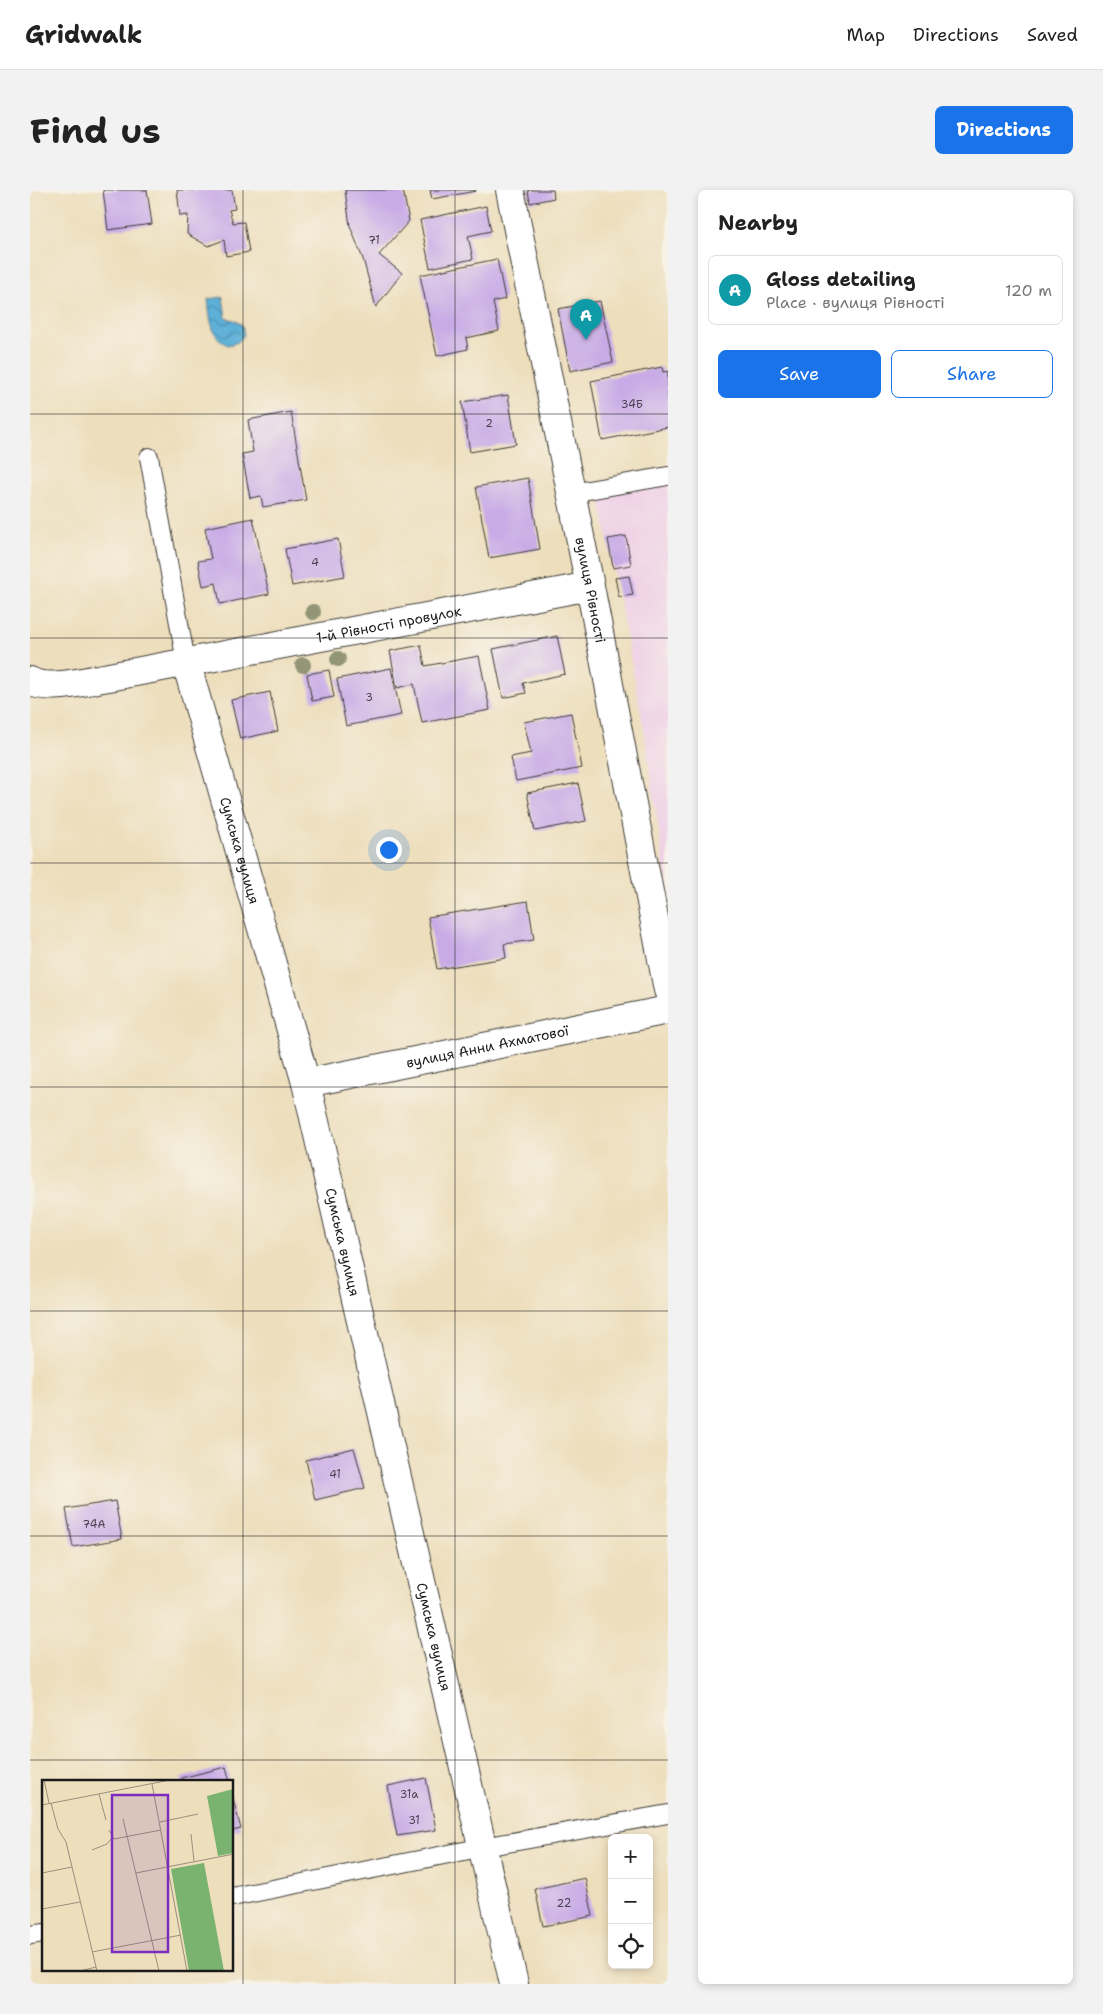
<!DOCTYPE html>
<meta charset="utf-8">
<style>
body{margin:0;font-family:"Shantell Sans",sans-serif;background:#f2f2f2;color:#222}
.controls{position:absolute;right:15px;bottom:15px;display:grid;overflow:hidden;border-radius:8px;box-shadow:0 2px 8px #0003}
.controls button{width:45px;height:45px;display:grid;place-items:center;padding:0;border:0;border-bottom:1px solid #e0e0e0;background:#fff;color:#222;font:25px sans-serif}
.you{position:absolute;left:358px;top:659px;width:18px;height:18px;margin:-12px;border:4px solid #fff;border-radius:50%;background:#1a73e8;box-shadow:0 0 0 8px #1a73e833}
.badge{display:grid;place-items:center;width:32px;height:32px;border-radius:50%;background:#1a73e8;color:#fff;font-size:16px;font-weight:700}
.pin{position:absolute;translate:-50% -41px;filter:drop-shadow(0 1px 2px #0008)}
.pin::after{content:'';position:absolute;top:26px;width:18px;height:15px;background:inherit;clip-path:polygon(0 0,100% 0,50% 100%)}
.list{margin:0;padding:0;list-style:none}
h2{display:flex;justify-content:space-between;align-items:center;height:65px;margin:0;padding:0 20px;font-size:21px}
h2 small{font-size:16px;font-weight:400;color:#767676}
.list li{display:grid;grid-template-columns:32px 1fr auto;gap:15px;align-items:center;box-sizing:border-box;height:70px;margin:0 10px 10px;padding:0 10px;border:1px solid #e0e0e0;border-radius:8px}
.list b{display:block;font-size:19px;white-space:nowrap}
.list p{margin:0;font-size:16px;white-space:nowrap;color:#767676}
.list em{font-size:16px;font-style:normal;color:#767676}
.actions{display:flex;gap:10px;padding:15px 20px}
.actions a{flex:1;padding:11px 0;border:1px solid #1a73e8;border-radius:8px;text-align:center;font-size:18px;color:#1a73e8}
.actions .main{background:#1a73e8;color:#fff}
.icon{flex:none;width:28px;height:28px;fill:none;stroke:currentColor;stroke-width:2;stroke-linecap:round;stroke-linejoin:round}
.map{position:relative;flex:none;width:638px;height:1794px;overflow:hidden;border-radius:8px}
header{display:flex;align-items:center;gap:30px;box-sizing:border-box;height:70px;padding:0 25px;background:#fff;border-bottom:1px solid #e0e0e0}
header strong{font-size:24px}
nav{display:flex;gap:28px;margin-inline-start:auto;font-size:18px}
.intro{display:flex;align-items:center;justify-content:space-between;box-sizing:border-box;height:120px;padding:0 30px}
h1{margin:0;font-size:35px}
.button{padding:12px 22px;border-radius:8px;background:#1a73e8;color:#fff;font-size:18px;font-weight:700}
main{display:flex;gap:30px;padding:0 30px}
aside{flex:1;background:#fff;border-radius:8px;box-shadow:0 2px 8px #0003}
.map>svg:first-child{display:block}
.built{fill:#efd0e6}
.water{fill:url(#water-waves);stroke:#3c667a}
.building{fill:#c8aae6}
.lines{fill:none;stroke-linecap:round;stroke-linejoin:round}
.service-casing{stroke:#3b3934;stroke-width:20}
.minor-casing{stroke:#3b3934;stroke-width:30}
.service{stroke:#fff;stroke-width:18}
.minor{stroke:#fff;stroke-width:28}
.tree{fill:#929677}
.grid{fill:none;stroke:#1c1c1c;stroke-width:1;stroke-opacity:0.55}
.labels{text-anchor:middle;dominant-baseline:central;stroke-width:5;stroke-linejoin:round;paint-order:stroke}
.number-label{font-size:11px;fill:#47404e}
.street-label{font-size:14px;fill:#1c1c1c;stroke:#f7f3e8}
.inset-road{fill:none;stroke:#99907c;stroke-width:1}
.view{fill:#7b2cbf;fill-opacity:0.15;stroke:#7b2cbf;stroke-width:2.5}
.inset-edge{fill:none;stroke:#1c1c1c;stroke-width:2.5}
</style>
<header>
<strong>Gridwalk</strong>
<nav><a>Map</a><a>Directions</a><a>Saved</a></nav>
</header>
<div class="intro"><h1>Find us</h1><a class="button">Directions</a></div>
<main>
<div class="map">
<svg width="638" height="1794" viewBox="0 0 638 1794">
<defs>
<pattern id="water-waves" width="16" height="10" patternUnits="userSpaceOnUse" patternTransform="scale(1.25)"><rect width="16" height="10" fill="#5db0d8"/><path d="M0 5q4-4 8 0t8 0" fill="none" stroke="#4c8eae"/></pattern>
</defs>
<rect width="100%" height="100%" fill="#f7f3e8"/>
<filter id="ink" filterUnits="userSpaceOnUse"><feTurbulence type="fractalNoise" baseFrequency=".02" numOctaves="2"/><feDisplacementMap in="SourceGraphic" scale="10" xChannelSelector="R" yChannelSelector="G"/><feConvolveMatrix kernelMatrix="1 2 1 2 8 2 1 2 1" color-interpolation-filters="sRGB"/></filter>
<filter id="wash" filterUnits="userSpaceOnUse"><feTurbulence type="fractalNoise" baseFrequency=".0096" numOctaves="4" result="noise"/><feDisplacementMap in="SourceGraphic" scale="20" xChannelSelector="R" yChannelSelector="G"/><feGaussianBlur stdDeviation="1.12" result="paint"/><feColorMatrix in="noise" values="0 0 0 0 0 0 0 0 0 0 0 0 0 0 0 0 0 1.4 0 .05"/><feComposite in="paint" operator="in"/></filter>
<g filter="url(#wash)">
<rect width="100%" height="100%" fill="#eddebc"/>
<polygon class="built" points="638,292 638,704 614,539 569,303"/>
<path class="water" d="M 193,107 L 196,128 L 204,130 L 212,135 L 214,145 L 208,152 L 198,155 C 180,147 180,127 178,109 Z"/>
<g id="blocks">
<g class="building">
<polygon points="73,0 117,0 122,34 78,40"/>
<polygon points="147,0 202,0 205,19 199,20 203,33 214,32 219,62 196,66 194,50 178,56 157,44 158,25 150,26"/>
<polygon points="315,0 373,0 379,31 349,65 372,83 346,117 333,69 320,36"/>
<polygon points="400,0 446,0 446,1 402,9"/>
<polygon points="498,0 523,0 524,8 500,13"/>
<polygon points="456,16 461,41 438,46 443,69 400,78 390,30"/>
<polygon points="467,69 475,109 463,112 469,141 436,148 438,159 407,166 390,85"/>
<polygon points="570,111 583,172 540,181 528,119"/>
<polygon points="632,177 633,182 638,181 638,237 572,250 561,191"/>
<polygon points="478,205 486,254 440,262 432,212"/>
<polygon points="261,222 276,310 233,317 231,306 220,308 212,264 223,262 218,230"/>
<polygon points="498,288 510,359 459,368 446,297"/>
<polygon points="223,328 239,404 190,414 186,393 173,396 168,371 181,369 175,338"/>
<polygon points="596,346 601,375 583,378 578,349"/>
<polygon points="308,349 315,386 262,396 255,359"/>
<polygon points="599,386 603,405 589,407 585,388"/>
<polygon points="527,446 535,484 493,493 496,503 473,508 463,459"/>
<polygon points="391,455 395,476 449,466 460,520 392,533 384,494 367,498 360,461"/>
<polygon points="361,478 371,525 316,536 307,489"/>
<polygon points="299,480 304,507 282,511 277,484"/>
<polygon points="240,502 248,541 210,549 201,510"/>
<polygon points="541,523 552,578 486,591 481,567 501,563 494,532"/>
<polygon points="548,593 556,631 505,641 497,603"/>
<polygon points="498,711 504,750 474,754 476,768 407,779 398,727"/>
<polygon points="324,1258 335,1298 285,1310 276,1270"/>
<polygon points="85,1311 92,1349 43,1357 36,1319"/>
<polygon points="196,1577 200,1592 152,1592 151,1588"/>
<polygon points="396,1588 406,1640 367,1646 358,1596"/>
<polygon points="202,1605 211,1639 202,1641"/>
<polygon points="555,1688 563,1726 513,1736 505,1699"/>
</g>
</g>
</g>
<g filter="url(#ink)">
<use href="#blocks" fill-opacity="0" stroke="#3b3934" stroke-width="1"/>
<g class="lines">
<defs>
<g id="service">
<polyline points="119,267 156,472"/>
<polyline points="541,303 638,286"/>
<polyline points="202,1707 454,1657 638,1624"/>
<polyline points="0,1745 14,1743"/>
</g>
<g id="minor">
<path id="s1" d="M 480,0 L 560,396 L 638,800"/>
<path id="s2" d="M 156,472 L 276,893 L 484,1794"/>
<path id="s3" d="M 0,491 C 18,502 58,490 79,487 L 560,396"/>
<path id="s4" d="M 276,893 L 638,820"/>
</g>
</defs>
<use href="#service" class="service-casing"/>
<use href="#minor" class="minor-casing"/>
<use href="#service" class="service"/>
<use href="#minor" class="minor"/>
</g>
<g class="tree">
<circle cx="283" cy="422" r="8"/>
<circle cx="308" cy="469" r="8"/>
<circle cx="273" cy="475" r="8"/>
</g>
</g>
<path class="grid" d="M 213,0 L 213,1794M 425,0 L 425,1794M 0,224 L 638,224M 0,448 L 638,448M 0,673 L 638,673M 0,897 L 638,897M 0,1121 L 638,1121M 0,1346 L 638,1346M 0,1570 L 638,1570"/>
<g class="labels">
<g class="number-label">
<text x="344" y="50">71</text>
<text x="602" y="214">34Б</text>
<text x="459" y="233">2</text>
<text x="285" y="372">4</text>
<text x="339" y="507">3</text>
<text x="305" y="1284">41</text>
<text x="64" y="1334">74А</text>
<text x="379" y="1604">31а</text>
<text x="384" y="1630">31</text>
<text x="534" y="1713">22</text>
</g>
<g class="street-label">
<text stroke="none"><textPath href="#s1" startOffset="408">вулиця Рівності</textPath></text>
<text stroke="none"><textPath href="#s3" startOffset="365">1-й Рівності провулок</textPath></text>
<text stroke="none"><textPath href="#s2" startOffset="196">Сумська вулиця</textPath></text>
<text stroke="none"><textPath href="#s4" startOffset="185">вулиця Анни Ахматової</textPath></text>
<text stroke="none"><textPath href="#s2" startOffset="601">Сумська вулиця</textPath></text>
<text stroke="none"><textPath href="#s2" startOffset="1006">Сумська вулиця</textPath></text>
</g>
</g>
<g transform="translate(12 1590)">
<rect width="191" height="191" fill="#eddebc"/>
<path d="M 191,9 L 191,73 L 176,76 L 165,16 ZM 162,83 L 182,191 L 147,191 L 129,89 Z" fill="#7ab26f"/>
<path class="inset-road" d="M 2,0 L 7,23M 110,4 L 145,191M 57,14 L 64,40M 9,23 L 16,49 L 24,62 L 55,191M 0,25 L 128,0M 81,39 L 117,191M 118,42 L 156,34M 67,50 L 72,59 L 119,50M 149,54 L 152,81M 50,70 L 65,64 L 70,58M 0,93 L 30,87M 94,93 L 192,74M 0,129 L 38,122M 50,172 L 139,155M 38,191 L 54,187"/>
<path class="view" d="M 70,15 L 126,15 L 126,172 L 70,172 Z"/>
<rect width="191" height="191" class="inset-edge"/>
</g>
</svg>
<div class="controls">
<button>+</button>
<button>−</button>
<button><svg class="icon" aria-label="locate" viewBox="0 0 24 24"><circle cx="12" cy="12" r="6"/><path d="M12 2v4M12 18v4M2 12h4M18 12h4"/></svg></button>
</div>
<div class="you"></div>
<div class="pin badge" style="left:556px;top:150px;background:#0f9aa8">A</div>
</div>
<aside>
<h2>Nearby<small></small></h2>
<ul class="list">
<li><span class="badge" style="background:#0f9aa8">A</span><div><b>Gloss detailing</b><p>Place · вулиця Рівності</p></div><em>120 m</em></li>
</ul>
<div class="actions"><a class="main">Save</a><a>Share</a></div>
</aside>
</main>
